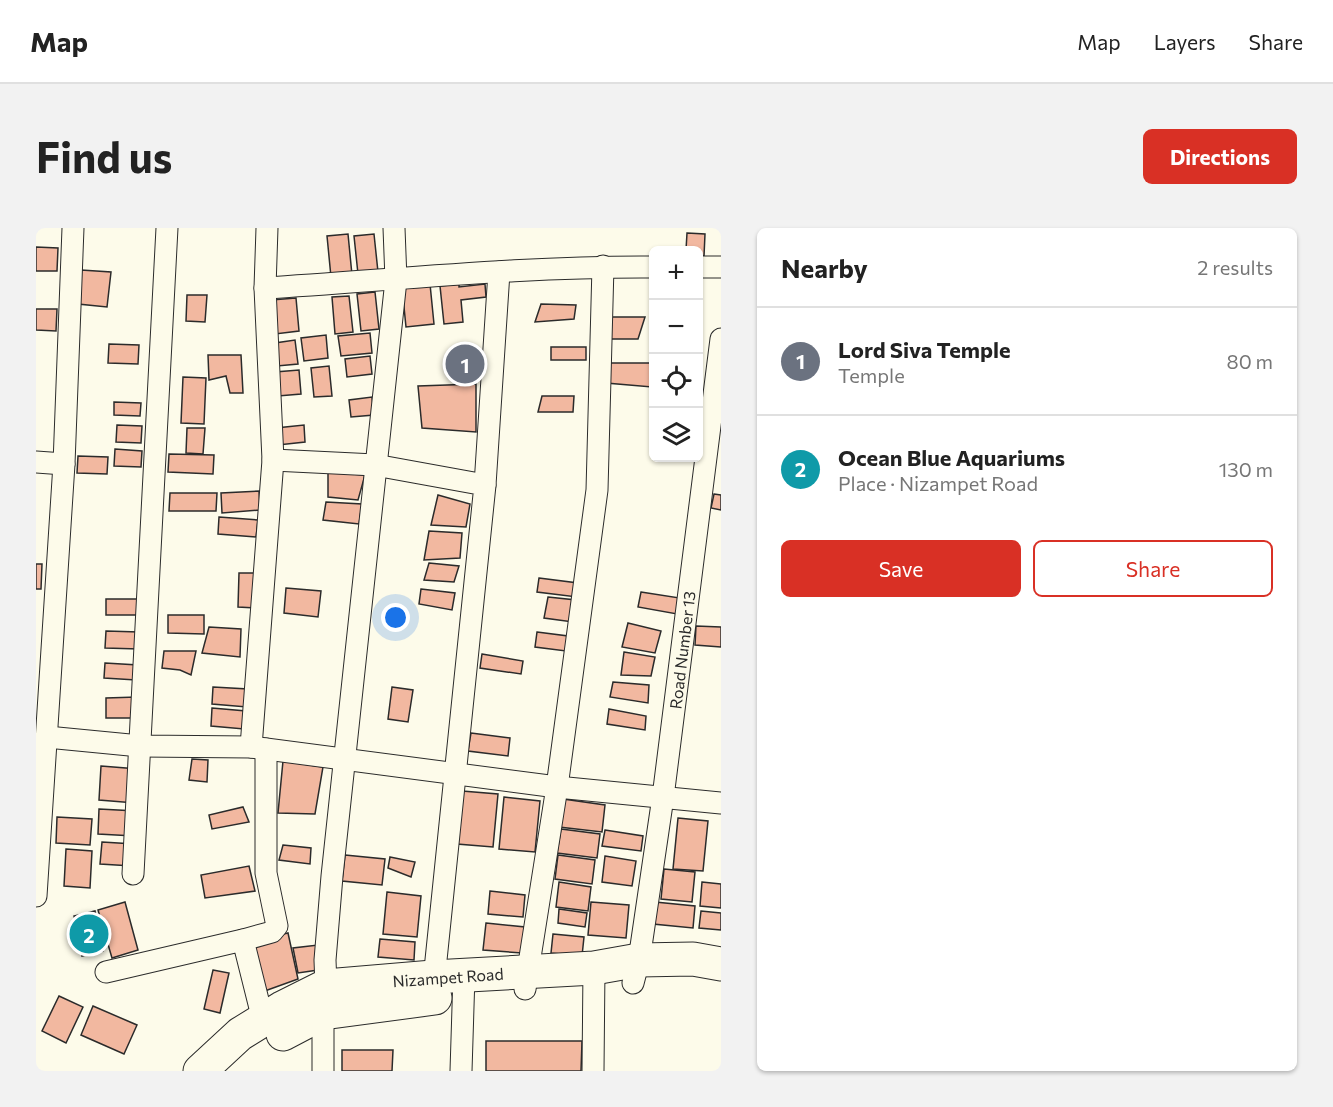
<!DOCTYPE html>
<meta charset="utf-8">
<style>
body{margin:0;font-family:Commissioner,sans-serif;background:#f2f2f2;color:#222}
.controls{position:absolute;right:18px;top:18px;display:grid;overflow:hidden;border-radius:9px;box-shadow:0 2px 4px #0004}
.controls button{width:54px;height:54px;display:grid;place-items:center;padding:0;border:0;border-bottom:2px solid #e0e0e0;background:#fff;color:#222;font:30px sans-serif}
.you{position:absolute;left:360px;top:390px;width:21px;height:21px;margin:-15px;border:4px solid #fff;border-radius:50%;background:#1a73e8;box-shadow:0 0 0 9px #1a73e833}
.badge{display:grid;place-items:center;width:39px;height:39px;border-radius:50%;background:#d93025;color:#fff;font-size:20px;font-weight:700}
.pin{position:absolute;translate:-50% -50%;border:3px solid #fff;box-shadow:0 2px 6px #0006}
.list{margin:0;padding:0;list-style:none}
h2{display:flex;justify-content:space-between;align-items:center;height:78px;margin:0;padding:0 24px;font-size:26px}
h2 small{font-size:20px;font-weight:400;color:#767676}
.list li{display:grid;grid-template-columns:39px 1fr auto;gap:18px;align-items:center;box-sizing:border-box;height:108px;padding:0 24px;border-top:2px solid #e0e0e0}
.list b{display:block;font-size:22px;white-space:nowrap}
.list p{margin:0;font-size:20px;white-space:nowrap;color:#767676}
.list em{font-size:20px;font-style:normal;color:#767676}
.actions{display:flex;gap:12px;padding:18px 24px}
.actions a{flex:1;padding:14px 0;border:2px solid #d93025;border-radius:9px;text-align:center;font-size:21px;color:#d93025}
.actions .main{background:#d93025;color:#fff}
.icon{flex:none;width:33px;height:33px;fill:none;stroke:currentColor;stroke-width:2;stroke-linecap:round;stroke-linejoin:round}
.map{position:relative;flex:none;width:685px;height:843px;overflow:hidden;border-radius:9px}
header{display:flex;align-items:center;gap:36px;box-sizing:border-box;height:84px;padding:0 30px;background:#fff;border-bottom:2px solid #e0e0e0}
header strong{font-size:28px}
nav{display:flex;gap:33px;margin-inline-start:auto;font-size:21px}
.intro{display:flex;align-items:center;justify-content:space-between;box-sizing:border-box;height:144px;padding:0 36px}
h1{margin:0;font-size:42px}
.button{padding:15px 27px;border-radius:9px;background:#d93025;color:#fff;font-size:21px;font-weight:700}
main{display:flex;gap:36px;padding:0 36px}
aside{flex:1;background:#fff;border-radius:9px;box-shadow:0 2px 4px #0004}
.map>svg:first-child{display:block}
.building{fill:#f2b8a0;stroke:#2b2b2b;stroke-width:1.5}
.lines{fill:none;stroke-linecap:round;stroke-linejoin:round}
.minor-casing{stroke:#2b2b2b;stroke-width:23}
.primary-casing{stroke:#2b2b2b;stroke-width:35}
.minor{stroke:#fdfbea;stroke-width:21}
.primary{stroke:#fdfbea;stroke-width:33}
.labels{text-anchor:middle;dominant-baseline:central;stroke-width:4.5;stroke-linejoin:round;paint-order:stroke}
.street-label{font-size:16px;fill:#2b2b2b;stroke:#fdfbea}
</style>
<header>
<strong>Map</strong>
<nav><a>Map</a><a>Layers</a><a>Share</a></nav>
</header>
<div class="intro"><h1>Find us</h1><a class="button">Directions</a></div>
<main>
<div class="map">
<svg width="685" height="843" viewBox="0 0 685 843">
<rect width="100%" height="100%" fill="#fdfbea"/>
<g class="building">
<polygon points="651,5 669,6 668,28 662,28 662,22 650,22"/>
<polygon points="312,6 316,47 295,49 291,8"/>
<polygon points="338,6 342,44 322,46 318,8"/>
<polygon points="0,19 22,20 21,43 0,43"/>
<polygon points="45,42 75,44 71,79 42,76"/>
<polygon points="394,56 398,96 370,99 366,59"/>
<polygon points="423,56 423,59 449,56 450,69 425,72 427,94 408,96 404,58"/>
<polygon points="339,64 343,101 325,103 321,66"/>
<polygon points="151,67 171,67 169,94 150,93"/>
<polygon points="313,68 317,104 299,106 296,69"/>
<polygon points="260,70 263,103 239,106 235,72"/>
<polygon points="505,76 540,77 538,91 499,94"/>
<polygon points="0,81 21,81 20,103 0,102"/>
<polygon points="573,89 609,89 602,111 569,111"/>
<polygon points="334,105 336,125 305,128 302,108"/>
<polygon points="290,107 292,130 268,133 265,110"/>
<polygon points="259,112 262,136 241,138 239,115"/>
<polygon points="73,116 103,117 102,136 72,135"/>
<rect x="515" y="119" width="35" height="13"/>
<polygon points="172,127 205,127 207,165 194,165 190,148 173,152"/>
<polygon points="334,128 336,146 311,149 309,131"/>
<polygon points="571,135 615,135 616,159 570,155"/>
<polygon points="293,138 296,168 278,169 275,140"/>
<polygon points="263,142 265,166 242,168 239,144"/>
<polygon points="147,149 170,150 168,196 145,195"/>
<polygon points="440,156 440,204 386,200 382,158"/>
<polygon points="506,168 538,168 537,184 502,184"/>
<polygon points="336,169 338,187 315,189 313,172"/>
<polygon points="78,174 105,175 104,188 78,187"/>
<polygon points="81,197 106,198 105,215 80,214"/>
<polygon points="268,197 269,214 242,217 240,200"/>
<polygon points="151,200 169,200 167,226 150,225"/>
<polygon points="79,221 106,223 105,239 78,238"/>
<polygon points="133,226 178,227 177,246 132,244"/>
<polygon points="42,228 72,229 71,246 41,245"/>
<polygon points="292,244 329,247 322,272 292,269"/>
<polygon points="223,263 224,282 186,285 185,265"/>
<polygon points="134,265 181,265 180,283 133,283"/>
<polygon points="678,266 685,267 685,282 675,280"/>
<polygon points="402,267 434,276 430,299 395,297"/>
<polygon points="290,274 326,276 323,296 287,292"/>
<polygon points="183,289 222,292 220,309 182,306"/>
<polygon points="393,303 426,305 424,330 388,332"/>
<polygon points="393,335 423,338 418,354 388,352"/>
<polygon points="0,336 6,336 5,361 0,361"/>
<polygon points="203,345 221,345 220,380 202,379"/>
<polygon points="503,350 542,355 541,369 501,364"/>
<polygon points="250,360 285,363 282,389 248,385"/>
<polygon points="385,361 419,365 416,382 383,376"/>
<polygon points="605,364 644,370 641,386 602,379"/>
<polygon points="512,369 540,372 537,394 508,390"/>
<rect x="70" y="371" width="36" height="16"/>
<polygon points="132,387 168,387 168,406 132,405"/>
<polygon points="592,395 625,403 619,425 586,419"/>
<polygon points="660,398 685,399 685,419 659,417"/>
<polygon points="173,399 205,401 204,429 166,425"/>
<polygon points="70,403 103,404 103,421 69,420"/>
<polygon points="501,404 532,408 530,423 499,419"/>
<polygon points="128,423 160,423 155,447 144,442 126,440"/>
<polygon points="588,424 619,429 615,448 585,447"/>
<polygon points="446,426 487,433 485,446 444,440"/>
<polygon points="69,435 102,437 100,452 68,450"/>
<polygon points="577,454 613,457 612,475 574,469"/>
<polygon points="177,459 212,461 211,479 176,476"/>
<polygon points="356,459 377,462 372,494 352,491"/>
<polygon points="101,469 101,490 70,490 70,470"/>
<polygon points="176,480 210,483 208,501 175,498"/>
<polygon points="573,481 610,488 609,502 571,496"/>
<polygon points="435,505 474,510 472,528 432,523"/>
<polygon points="156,531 172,532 171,554 153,552"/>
<polygon points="247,533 287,539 279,586 242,585"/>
<polygon points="65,538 102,541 99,575 63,572"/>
<polygon points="426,563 462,566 457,619 421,616"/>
<polygon points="468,569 504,573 499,624 463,621"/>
<polygon points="527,571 569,577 566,604 523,599"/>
<polygon points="207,579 213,594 176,601 173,587"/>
<polygon points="63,581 100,583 98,608 62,606"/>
<polygon points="21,589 56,591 54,617 20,615"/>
<polygon points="642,590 672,593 667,643 637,641"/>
<polygon points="525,601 564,606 561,630 521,625"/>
<polygon points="569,602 607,608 605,623 566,618"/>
<polygon points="66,614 98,616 96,638 64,636"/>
<polygon points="247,617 275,620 274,636 243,632"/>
<polygon points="30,621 56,623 54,660 28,658"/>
<polygon points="309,627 349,631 346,657 306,653"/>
<polygon points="522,627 559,632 556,656 519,651"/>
<polygon points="569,628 600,633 596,658 566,654"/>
<polygon points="354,629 379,634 375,649 352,640"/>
<polygon points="213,638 219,663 169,670 165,647"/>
<polygon points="628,641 659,644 656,674 625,671"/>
<polygon points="523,654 555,659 552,683 520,679"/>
<polygon points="666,654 685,656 685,680 664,678"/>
<polygon points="454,663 489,667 487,689 452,686"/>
<polygon points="351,664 385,668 381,709 347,706"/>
<polygon points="89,674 102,722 76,730 62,682"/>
<polygon points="555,674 593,677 590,710 552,707"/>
<polygon points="619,674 659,678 657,700 617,696"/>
<polygon points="523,681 551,685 549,699 522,695"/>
<polygon points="59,683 67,723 46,728 38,688"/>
<polygon points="665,683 685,685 685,702 663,700"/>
<polygon points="450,695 489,699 486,725 447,722"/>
<polygon points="252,705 262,751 226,764 212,714"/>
<polygon points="517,706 548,709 546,728 515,725"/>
<polygon points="344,711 379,714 378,732 342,729"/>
<polygon points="282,717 282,742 262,745 257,720"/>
<polygon points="177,742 193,745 184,785 168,781"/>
<polygon points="23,768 47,779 30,815 6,803"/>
<polygon points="57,778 101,797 88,826 45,807"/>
<polygon points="450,813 546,813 545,843 450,843"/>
<polygon points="306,822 357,822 356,843 306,843"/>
</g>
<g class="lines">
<defs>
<g id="minor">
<polyline points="662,39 685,39"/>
<path d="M 229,60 C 358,52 488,38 618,39"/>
<polyline points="237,232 339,237 449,257 397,761"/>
<polyline points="0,234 28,236"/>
<polyline points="449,257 463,44"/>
<polyline points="11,509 104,518 215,519 521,559 685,575"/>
<polyline points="215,519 237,232 229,60 231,0"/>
<polyline points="97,646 131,0"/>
<polyline points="0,668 28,236 37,0"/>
<polyline points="207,712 236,704 241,698 230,645 230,521"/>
<polyline points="70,744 207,712 227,792"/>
<polyline points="597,755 603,732 627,569 685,111"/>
<polyline points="290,758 289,732 296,648 360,52 358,0"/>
<polyline points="489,761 521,559 561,262 567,38"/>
<polyline points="287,785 287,843"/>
<polyline points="425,843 428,747"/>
<polyline points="557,843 558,740"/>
</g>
<g id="primary">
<polyline points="247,806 287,785 399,770"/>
<polyline points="164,843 204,806 246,780 290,758 397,749 558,740 603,732 657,731 685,736"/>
</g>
</defs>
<use href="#minor" class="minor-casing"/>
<use href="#primary" class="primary-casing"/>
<use href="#minor" class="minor"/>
<use href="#primary" class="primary"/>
</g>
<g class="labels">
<g class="street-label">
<text transform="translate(646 422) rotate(-83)">Road Number 13</text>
<text transform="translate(412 749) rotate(-4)">Nizampet Road</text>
</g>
</g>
</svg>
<div class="controls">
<button>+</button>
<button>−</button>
<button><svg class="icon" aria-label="locate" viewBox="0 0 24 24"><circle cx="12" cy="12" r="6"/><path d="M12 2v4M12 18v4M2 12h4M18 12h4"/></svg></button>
<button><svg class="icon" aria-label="layers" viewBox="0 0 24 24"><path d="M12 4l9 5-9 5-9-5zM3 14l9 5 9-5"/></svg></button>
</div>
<div class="you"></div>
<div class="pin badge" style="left:429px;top:136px;background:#6b7280">1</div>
<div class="pin badge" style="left:53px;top:706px;background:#0f9aa8">2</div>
</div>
<aside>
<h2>Nearby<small>2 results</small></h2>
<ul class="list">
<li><span class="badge" style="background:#6b7280">1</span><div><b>Lord Siva Temple</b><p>Temple</p></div><em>80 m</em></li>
<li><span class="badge" style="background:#0f9aa8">2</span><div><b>Ocean Blue Aquariums</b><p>Place · Nizampet Road</p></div><em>130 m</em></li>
</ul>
<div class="actions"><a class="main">Save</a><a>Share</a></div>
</aside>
</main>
